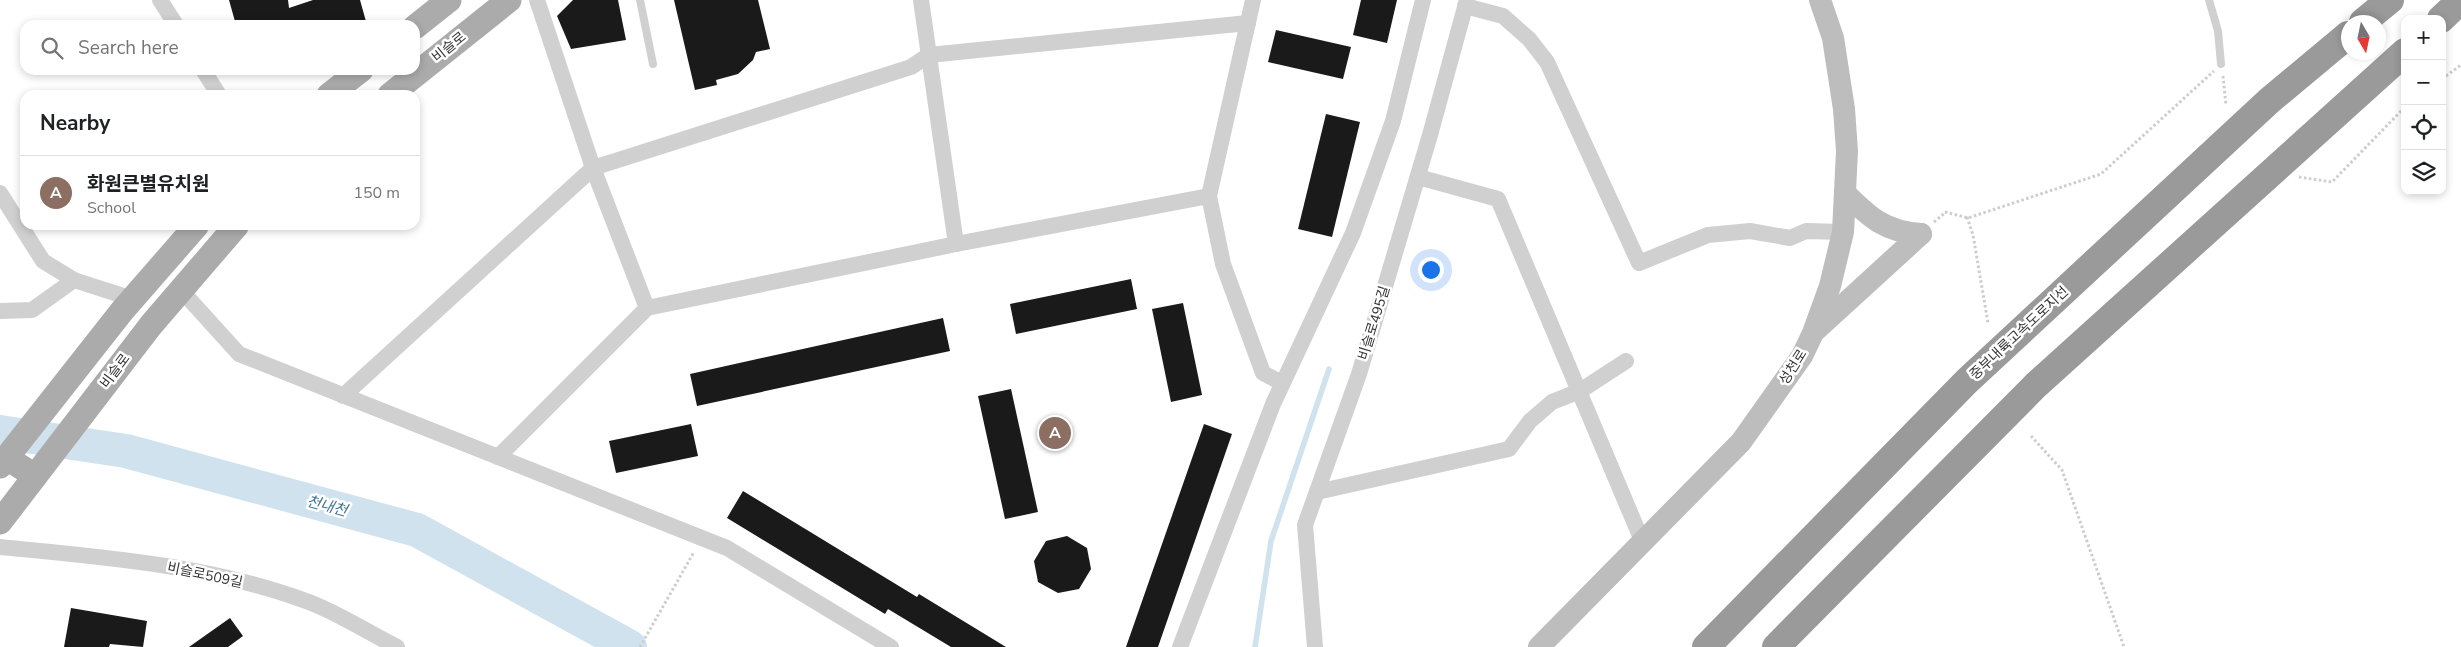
<!DOCTYPE html>
<meta charset="utf-8">
<style>
body{margin:0;font-family:"Nunito Sans","Noto Sans KR",sans-serif;background:#f2f2f2;color:#202124}
.controls{position:absolute;right:15px;top:15px;display:grid;overflow:hidden;border-radius:10px;box-shadow:0 2px 8px #0003}
.controls button{width:45px;height:45px;display:grid;place-items:center;padding:0;border:0;border-bottom:1px solid #e0e0e0;background:#fff;color:#202124;font:25px sans-serif}
.compass{position:absolute;left:2341px;top:15px;width:45px;height:45px;border-radius:50%;background:#fff;box-shadow:0 2px 8px #0003;rotate:171deg}
.you{position:absolute;left:1430px;top:269px;width:18px;height:18px;margin:-12px;border:4px solid #fff;border-radius:50%;background:#1a73e8;box-shadow:0 0 0 8px #1a73e833}
.badge{display:grid;place-items:center;width:32px;height:32px;border-radius:50%;background:#b45309;color:#fff;font-size:16px;font-weight:700}
.pin{position:absolute;translate:-50% -50%;border:2px solid #fff;box-shadow:0 1px 5px #0006}
.list{margin:0;padding:0;list-style:none}
h2{display:flex;justify-content:space-between;align-items:center;height:65px;margin:0;padding:0 20px;font-size:21px}
h2 small{font-size:16px;font-weight:400;color:#757577}
.list li{display:grid;grid-template-columns:32px 1fr auto;gap:15px;align-items:center;box-sizing:border-box;height:75px;padding:0 20px;border-top:1px solid #e0e0e0}
.list b{display:block;font-size:19px;white-space:nowrap}
.list p{margin:0;font-size:16px;white-space:nowrap;color:#757577}
.list em{font-size:16px;font-style:normal;color:#757577}
.icon{flex:none;width:28px;height:28px;fill:none;stroke:currentColor;stroke-width:2;stroke-linecap:round;stroke-linejoin:round}
.map{position:relative;flex:none;width:2461px;height:647px;overflow:hidden}
.search{position:absolute;background:#fff;box-shadow:0 2px 8px #0003;left:20px;top:20px;width:400px;height:55px;display:flex;align-items:center;gap:12px;box-sizing:border-box;padding:0 18px;border-radius:15px;color:#757577;font-size:19px}
.panel{position:absolute;background:#fff;box-shadow:0 2px 8px #0003;left:20px;top:90px;width:400px;height:140px;border-radius:15px}
.map>svg:first-child{display:block}
.lines{fill:none;stroke-linecap:round;stroke-linejoin:round}
.stream{stroke:#cfe2ee;stroke-width:5.5}
.river{stroke:#cfe2ee;stroke-width:34}
.building{fill:#1a1a1a}
.path{stroke:#cdcdcd;stroke-width:3;stroke-dasharray:2.5 2.5;stroke-linecap:butt}
.service{stroke:#d0d0d0;stroke-width:8}
.minor{stroke:#d0d0d0;stroke-width:16}
.secondary{stroke:#bdbdbd;stroke-width:22}
.primary{stroke:#ababab;stroke-width:25}
.motorway{stroke:#9a9a9a;stroke-width:28}
.primary-bridge{stroke:#ababab;stroke-width:25}
.labels{text-anchor:middle;dominant-baseline:central;stroke-width:5;stroke-linejoin:round;paint-order:stroke}
.street-label{font-size:14px;fill:#333;stroke:#fff}
.water-label{font-size:15px;font-style:italic;fill:#3f7597;stroke:#fff}
</style>
<div class="map">
<svg width="2461" height="647" viewBox="0 0 2461 647">
<rect width="100%" height="100%" fill="#fff"/>
<g class="lines">
<polyline class="stream" points="1255,647 1271,541 1329,369"/>
<polyline class="river" points="0,432 126,451 417,530 630,647"/>
</g>
<g class="building">
<polygon points="229,0 288,0 289,8 313,0 360,0 367,25 236,25"/>
<polygon points="573,0 618,0 626,40 571,49 557,16"/>
<polygon points="674,0 758,0 770,49 756,52 753,60 738,74 716,80 717,85 695,90"/>
<polygon points="1361,0 1397,0 1387,43 1353,35"/>
<polygon points="1276,30 1351,47 1343,79 1268,62"/>
<polygon points="1326,114 1360,122 1332,237 1298,229"/>
<polygon points="1131,279 1137,309 1016,334 1010,304"/>
<polygon points="1183,303 1202,395 1171,402 1152,309"/>
<polygon points="943,318 950,351 697,406 690,374"/>
<polygon points="1011,389 1038,512 1005,519 978,396"/>
<polygon points="691,424 698,456 616,473 609,441"/>
<polygon points="1204,424 1232,434 1158,647 1126,647"/>
<polygon points="743,491 917,597 919,594 1006,647 951,647 888,609 885,614 727,518"/>
<polygon points="1067,536 1087,548 1091,569 1079,589 1058,593 1038,582 1034,561 1046,541"/>
<polygon points="71,608 147,621 143,647 110,644 109,647 64,647"/>
<polygon points="230,618 243,636 228,647 189,647"/>
</g>
<g class="lines">
<g class="path">
<polyline points="2223,76 2226,105"/>
<polyline points="2442,79 2461,65"/>
<polyline points="2299,177 2332,182 2405,107"/>
<polyline points="1945,212 1968,218 2101,174 2214,71"/>
<polyline points="1967,217 1973,235 1988,323"/>
<polyline points="1934,222 1946,212"/>
<polyline points="2031,436 2062,470 2124,647"/>
<polyline points="640,647 694,552"/>
</g>
<g class="service">
<polyline points="640,0 653,64"/>
<polyline points="2209,0 2218,31 2221,64"/>
</g>
<g class="minor">
<polyline points="160,0 176,25"/>
<polyline points="537,0 593,168 647,308"/>
<polyline points="921,0 956,244"/>
<polyline points="1253,0 1209,196 1223,264 1263,373 1282,383"/>
<polyline points="1465,6 1503,16 1529,39 1547,62 1639,263 1708,235 1750,231 1790,238 1806,231 1843,232"/>
<polyline points="203,70 219,95"/>
<polyline points="1418,177 1498,199 1643,543"/>
<polyline points="0,193 43,261 74,280"/>
<polyline points="181,290 239,354 727,548 891,647"/>
<polyline points="0,311 32,310 74,280 133,299"/>
<polyline points="343,396 593,168 911,67 929,55 1248,23"/>
<polyline points="498,457 647,308 956,244 1209,196"/>
<polyline points="1317,492 1509,449 1530,421 1552,402 1580,391 1626,361"/>
<path d="M 0,547 C 103,557 208,565 306,601 C 337,612 367,632 397,647"/>
<polyline points="1180,647 1273,404 1353,233 1393,121 1423,0"/>
<polyline points="1315,647 1305,525 1359,374 1430,135 1467,0"/>
</g>
<g class="secondary">
<path d="M 1845,193 C 1869,217 1885,232 1921,234"/>
<polyline points="1816,330 1921,234"/>
<polyline points="1539,647 1741,442 1802,356 1813,333 1830,286 1843,232 1847,151 1844,109 1833,38 1820,0"/>
</g>
<g class="primary">
<polyline points="415,27 449,0"/>
<polyline points="329,95 361,70"/>
<polyline points="390,95 509,0"/>
<polyline points="0,466 122,311 197,225"/>
<polyline points="0,522 151,325 237,225"/>
</g>
<g class="motorway">
<polyline points="2441,19 2461,0"/>
<polyline points="2363,22 2390,0"/>
<polyline points="1706,647 1967,381 2270,100 2348,35"/>
<polyline points="1776,647 2036,385 2405,52"/>
</g>
<polyline class="primary-bridge" points="7,458 35,476"/>
</g>
<g class="labels">
<g class="street-label">
<text transform="translate(449 47) rotate(-39)">비슬로</text>
<text transform="translate(1374 323) rotate(-73)">비슬로495길</text>
<text transform="translate(2019 333) rotate(-43)">중부내륙고속도로지선</text>
<text transform="translate(1793 367) rotate(-58)">성천로</text>
<text transform="translate(115 371) rotate(-53)">비슬로</text>
<text transform="translate(205 575) rotate(12)">비슬로509길</text>
</g>
<g class="water-label">
<text transform="translate(327 506) rotate(15)">천내천</text>
</g>
</g>
</svg>
<div class="controls">
<button>+</button>
<button>−</button>
<button><svg class="icon" aria-label="locate" viewBox="0 0 24 24"><circle cx="12" cy="12" r="6"/><path d="M12 2v4M12 18v4M2 12h4M18 12h4"/></svg></button>
<button><svg class="icon" aria-label="layers" viewBox="0 0 24 24"><path d="M12 4l9 5-9 5-9-5zM3 14l9 5 9-5"/></svg></button>
</div>
<svg class="compass" viewBox="-18 -18 36 36"><path d="M0-13l5 13h-10z" fill="#e53935"/><path d="M0 13l5-13h-10z" fill="#757577"/></svg>
<div class="you"></div>
<div class="pin badge" style="left:1055px;top:433px;background:#8d6e63">A</div>
<div class="search"><svg class="icon" aria-label="search" viewBox="0 0 24 24"><circle cx="10" cy="10" r="6"/><path d="M15 15l6 6"/></svg>Search here</div>
<section class="panel">
<h2>Nearby<small></small></h2>
<ul class="list">
<li><span class="badge" style="background:#8d6e63">A</span><div><b>화원큰별유치원</b><p>School</p></div><em>150 m</em></li>
</ul>
</section>
</div>
